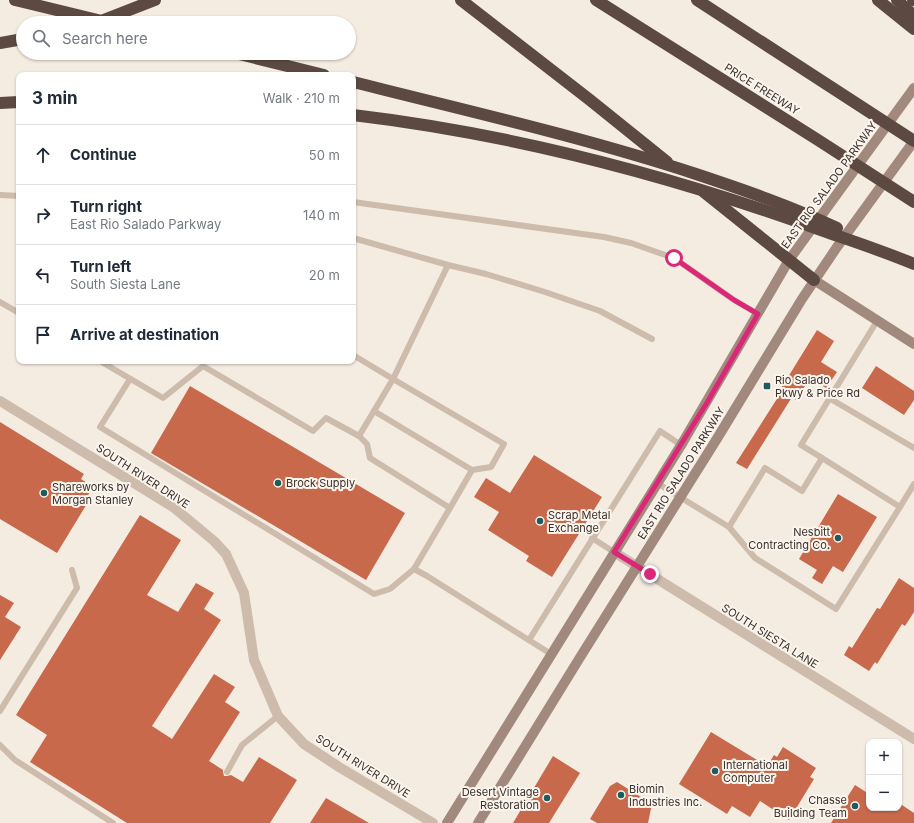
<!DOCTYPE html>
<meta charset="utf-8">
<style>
body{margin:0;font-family:Inter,sans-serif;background:#f2f2f3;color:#1f2937}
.controls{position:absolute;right:12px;bottom:12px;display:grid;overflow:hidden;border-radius:8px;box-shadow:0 1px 3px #0004}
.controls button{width:36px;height:36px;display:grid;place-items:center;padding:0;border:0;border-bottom:1px solid #e0e1e3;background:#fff;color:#1f2937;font:20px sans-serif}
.stop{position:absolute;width:12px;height:12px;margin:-9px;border:3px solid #db2777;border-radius:50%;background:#fff}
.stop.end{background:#db2777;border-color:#fff;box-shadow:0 1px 4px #0008}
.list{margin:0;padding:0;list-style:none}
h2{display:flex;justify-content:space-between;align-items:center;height:52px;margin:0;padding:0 16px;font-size:17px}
h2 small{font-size:13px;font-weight:400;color:#747a83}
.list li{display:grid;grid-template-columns:26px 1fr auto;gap:12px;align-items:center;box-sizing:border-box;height:60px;padding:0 16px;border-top:1px solid #e0e1e3}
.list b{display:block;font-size:15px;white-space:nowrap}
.list p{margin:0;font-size:13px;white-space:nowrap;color:#747a83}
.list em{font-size:13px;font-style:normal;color:#747a83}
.icon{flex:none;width:22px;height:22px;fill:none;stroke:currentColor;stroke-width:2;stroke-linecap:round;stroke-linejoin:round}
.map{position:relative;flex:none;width:914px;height:823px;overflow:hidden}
.search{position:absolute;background:#fff;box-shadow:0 1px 3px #0004;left:16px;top:16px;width:340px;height:44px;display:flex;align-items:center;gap:10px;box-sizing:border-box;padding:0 14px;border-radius:22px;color:#747a83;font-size:15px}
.panel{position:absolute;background:#fff;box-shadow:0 1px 3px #0004;left:16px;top:72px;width:340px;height:292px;border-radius:8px}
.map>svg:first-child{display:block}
.building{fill:#c8694b}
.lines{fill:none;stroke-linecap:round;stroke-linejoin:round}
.lane{stroke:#cdbbac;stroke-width:6}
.street{stroke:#cdbbac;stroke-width:10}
.secondary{stroke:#a18a7d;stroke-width:10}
.highway{stroke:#5c4a42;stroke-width:12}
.route{stroke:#db2777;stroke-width:5}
.poi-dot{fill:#1f5a5e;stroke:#fbf5ee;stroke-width:1.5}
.labels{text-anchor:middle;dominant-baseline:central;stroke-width:4;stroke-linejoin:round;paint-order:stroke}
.street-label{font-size:11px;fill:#3b302b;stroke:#fbf5ee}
.poi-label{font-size:11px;fill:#3b302b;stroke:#fbf5ee;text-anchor:start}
</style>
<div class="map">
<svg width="914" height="823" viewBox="0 0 914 823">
<rect width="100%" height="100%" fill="#f4ebe1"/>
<g class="building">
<polygon points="817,330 834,341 821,362 837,372 826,388 810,378 796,400 792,397 747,469 736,463 782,391 780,390"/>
<polygon points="876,366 914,391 914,400 904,415 862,388"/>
<polygon points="190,386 405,513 366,580 151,453"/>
<polygon points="0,422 84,474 81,479 93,487 85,500 88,502 57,553 0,519"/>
<polygon points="534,455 602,497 552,577 526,561 529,556 488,530 499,512 474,497 486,478 510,493"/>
<polygon points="838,494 877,517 843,572 833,566 822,584 812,578 817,570 799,559"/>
<polygon points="140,515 181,540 147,595 178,612 196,583 214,593 204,609 221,620 152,726 172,739 214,674 235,687 225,702 240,712 209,761 223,770 223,772 224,776 227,776 231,775 243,782 259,757 297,780 270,823 127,823 30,762 47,735 16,715"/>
<polygon points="899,578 914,588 914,612 905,626 902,624 877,664 875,662 869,671 844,655 849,646 852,648 877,608 880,609"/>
<polygon points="0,595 14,603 5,617 21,627 0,660"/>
<polygon points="711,732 767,766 774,755 777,757 783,747 816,768 810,777 814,779 789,820 760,801 750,817 732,806 727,814 679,784"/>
<polygon points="553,756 580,773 549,823 513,823"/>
<polygon points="617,782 652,804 648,823 597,823 590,819 610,786"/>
<polygon points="855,785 869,794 869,808 899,808 899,803 914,813 914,823 831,823"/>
<polygon points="326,798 369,823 310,823"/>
</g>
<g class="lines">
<g class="lane">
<polyline points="0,195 19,196"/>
<polyline points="353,202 604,237 631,243 674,258 734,300 758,314"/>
<polyline points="353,238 448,265"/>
<polyline points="0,302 19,313"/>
<polyline points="353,355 393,379 448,265 486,274 545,292 600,311 652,339"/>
<polyline points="100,361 163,398 203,366 313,431 326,418 359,436 367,444 370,458 450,508 414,569 427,576 551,654"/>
<polyline points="130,379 100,427 374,594 390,589 414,569"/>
<polyline points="829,398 914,448"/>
<polyline points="374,411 393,379 504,444 491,467 472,470"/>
<polyline points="359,436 374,411 472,470 450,508"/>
<polyline points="657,483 729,527 765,468 802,491 822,458 801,445 877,321"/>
<polyline points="900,507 914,484"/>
<polyline points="729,527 755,558 836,609 900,507 822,458"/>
<polyline points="592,538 614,552"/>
<polyline points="529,640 660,431 681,445"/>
<polyline points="0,711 77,588 72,570"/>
<polyline points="0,745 15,760 113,823"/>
<polyline points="227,772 242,745 278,716"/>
</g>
<g class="street">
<polyline points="0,401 173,507 214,541 226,554 244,593 254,660 278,716 304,744 339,767 433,823"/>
<polyline points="614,552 914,739"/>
</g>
<g class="secondary">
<polyline points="814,280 914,344"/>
<polyline points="447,823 683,442 789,260 914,88"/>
<polyline points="478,823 579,659 718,437 802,299 837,247 914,141"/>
</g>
<g class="highway">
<polyline points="15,0 110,23"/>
<polyline points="461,0 590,100 667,162"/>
<polyline points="596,0 818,140 914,202"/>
<polyline points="697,0 914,141"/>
<polyline points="878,0 914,29"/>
<polyline points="897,0 914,16"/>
<polyline points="913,0 914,0"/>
<polyline points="101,21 155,0"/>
<polyline points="0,43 23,39"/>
<polyline points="235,53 324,75"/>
<path d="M 353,82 C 468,111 583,137 696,174 C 744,190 791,206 837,228"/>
<polyline points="0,103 19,102"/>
<path d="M 353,115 C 513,134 669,175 821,230 C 852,241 883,251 914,264"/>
<polyline points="704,192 814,280"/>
</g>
</g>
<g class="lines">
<polyline class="route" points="650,574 614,552 708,401 758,314 734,300 674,258"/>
</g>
<g class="poi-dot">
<rect x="763" y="382" width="8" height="8" rx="2"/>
<circle cx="278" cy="483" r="4"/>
<circle cx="44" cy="493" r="4"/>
<circle cx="540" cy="521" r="4"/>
<circle cx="838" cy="538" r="4"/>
<circle cx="715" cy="771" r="4"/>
<circle cx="621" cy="795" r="4"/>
<circle cx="547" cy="798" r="4"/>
<circle cx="855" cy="806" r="4"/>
</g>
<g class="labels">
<g class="street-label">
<text transform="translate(762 89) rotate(32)">PRICE FREEWAY</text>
<text transform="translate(829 185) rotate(-54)">EAST RIO SALADO PARKWAY</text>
<text transform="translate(681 473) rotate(-58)">EAST RIO SALADO PARKWAY</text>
<text transform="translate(143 476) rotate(33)">SOUTH RIVER DRIVE</text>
<text transform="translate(770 636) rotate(32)">SOUTH SIESTA LANE</text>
<text transform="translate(363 766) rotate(32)">SOUTH RIVER DRIVE</text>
</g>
<g class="poi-label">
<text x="775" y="380">Rio Salado<tspan x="775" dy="13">Pkwy &amp; Price Rd</tspan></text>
<text x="286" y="483">Brock Supply</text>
<text x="52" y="487">Shareworks by<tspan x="52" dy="13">Morgan Stanley</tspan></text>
<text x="548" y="515">Scrap Metal<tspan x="548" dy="13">Exchange</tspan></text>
<text x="830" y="532" text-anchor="end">Nesbitt<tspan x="830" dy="13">Contracting Co.</tspan></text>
<text x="723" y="765">International<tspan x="723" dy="13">Computer</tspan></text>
<text x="629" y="789">Biomin<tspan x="629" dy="13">Industries Inc.</tspan></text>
<text x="539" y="792" text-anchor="end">Desert Vintage<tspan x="539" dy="13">Restoration</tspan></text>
<text x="847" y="800" text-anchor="end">Chasse<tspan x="847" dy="13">Building Team</tspan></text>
</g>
</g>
</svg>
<div class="controls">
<button>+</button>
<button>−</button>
</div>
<div class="stop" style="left:674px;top:258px"></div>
<div class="stop end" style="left:650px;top:574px"></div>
<div class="search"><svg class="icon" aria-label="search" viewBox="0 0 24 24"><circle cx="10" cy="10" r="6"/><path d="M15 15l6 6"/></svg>Search here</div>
<section class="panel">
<h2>3 min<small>Walk · 210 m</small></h2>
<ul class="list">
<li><svg class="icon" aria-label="ahead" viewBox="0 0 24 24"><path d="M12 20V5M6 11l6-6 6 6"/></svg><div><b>Continue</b></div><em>50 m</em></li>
<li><svg class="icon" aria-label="right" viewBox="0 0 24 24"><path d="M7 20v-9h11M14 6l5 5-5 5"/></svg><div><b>Turn right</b><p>East Rio Salado Parkway</p></div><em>140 m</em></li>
<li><svg class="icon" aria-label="left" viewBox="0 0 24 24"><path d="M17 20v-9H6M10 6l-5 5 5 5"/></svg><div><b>Turn left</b><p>South Siesta Lane</p></div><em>20 m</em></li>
<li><svg class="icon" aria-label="arrive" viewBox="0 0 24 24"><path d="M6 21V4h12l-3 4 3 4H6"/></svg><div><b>Arrive at destination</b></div></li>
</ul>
</section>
</div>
